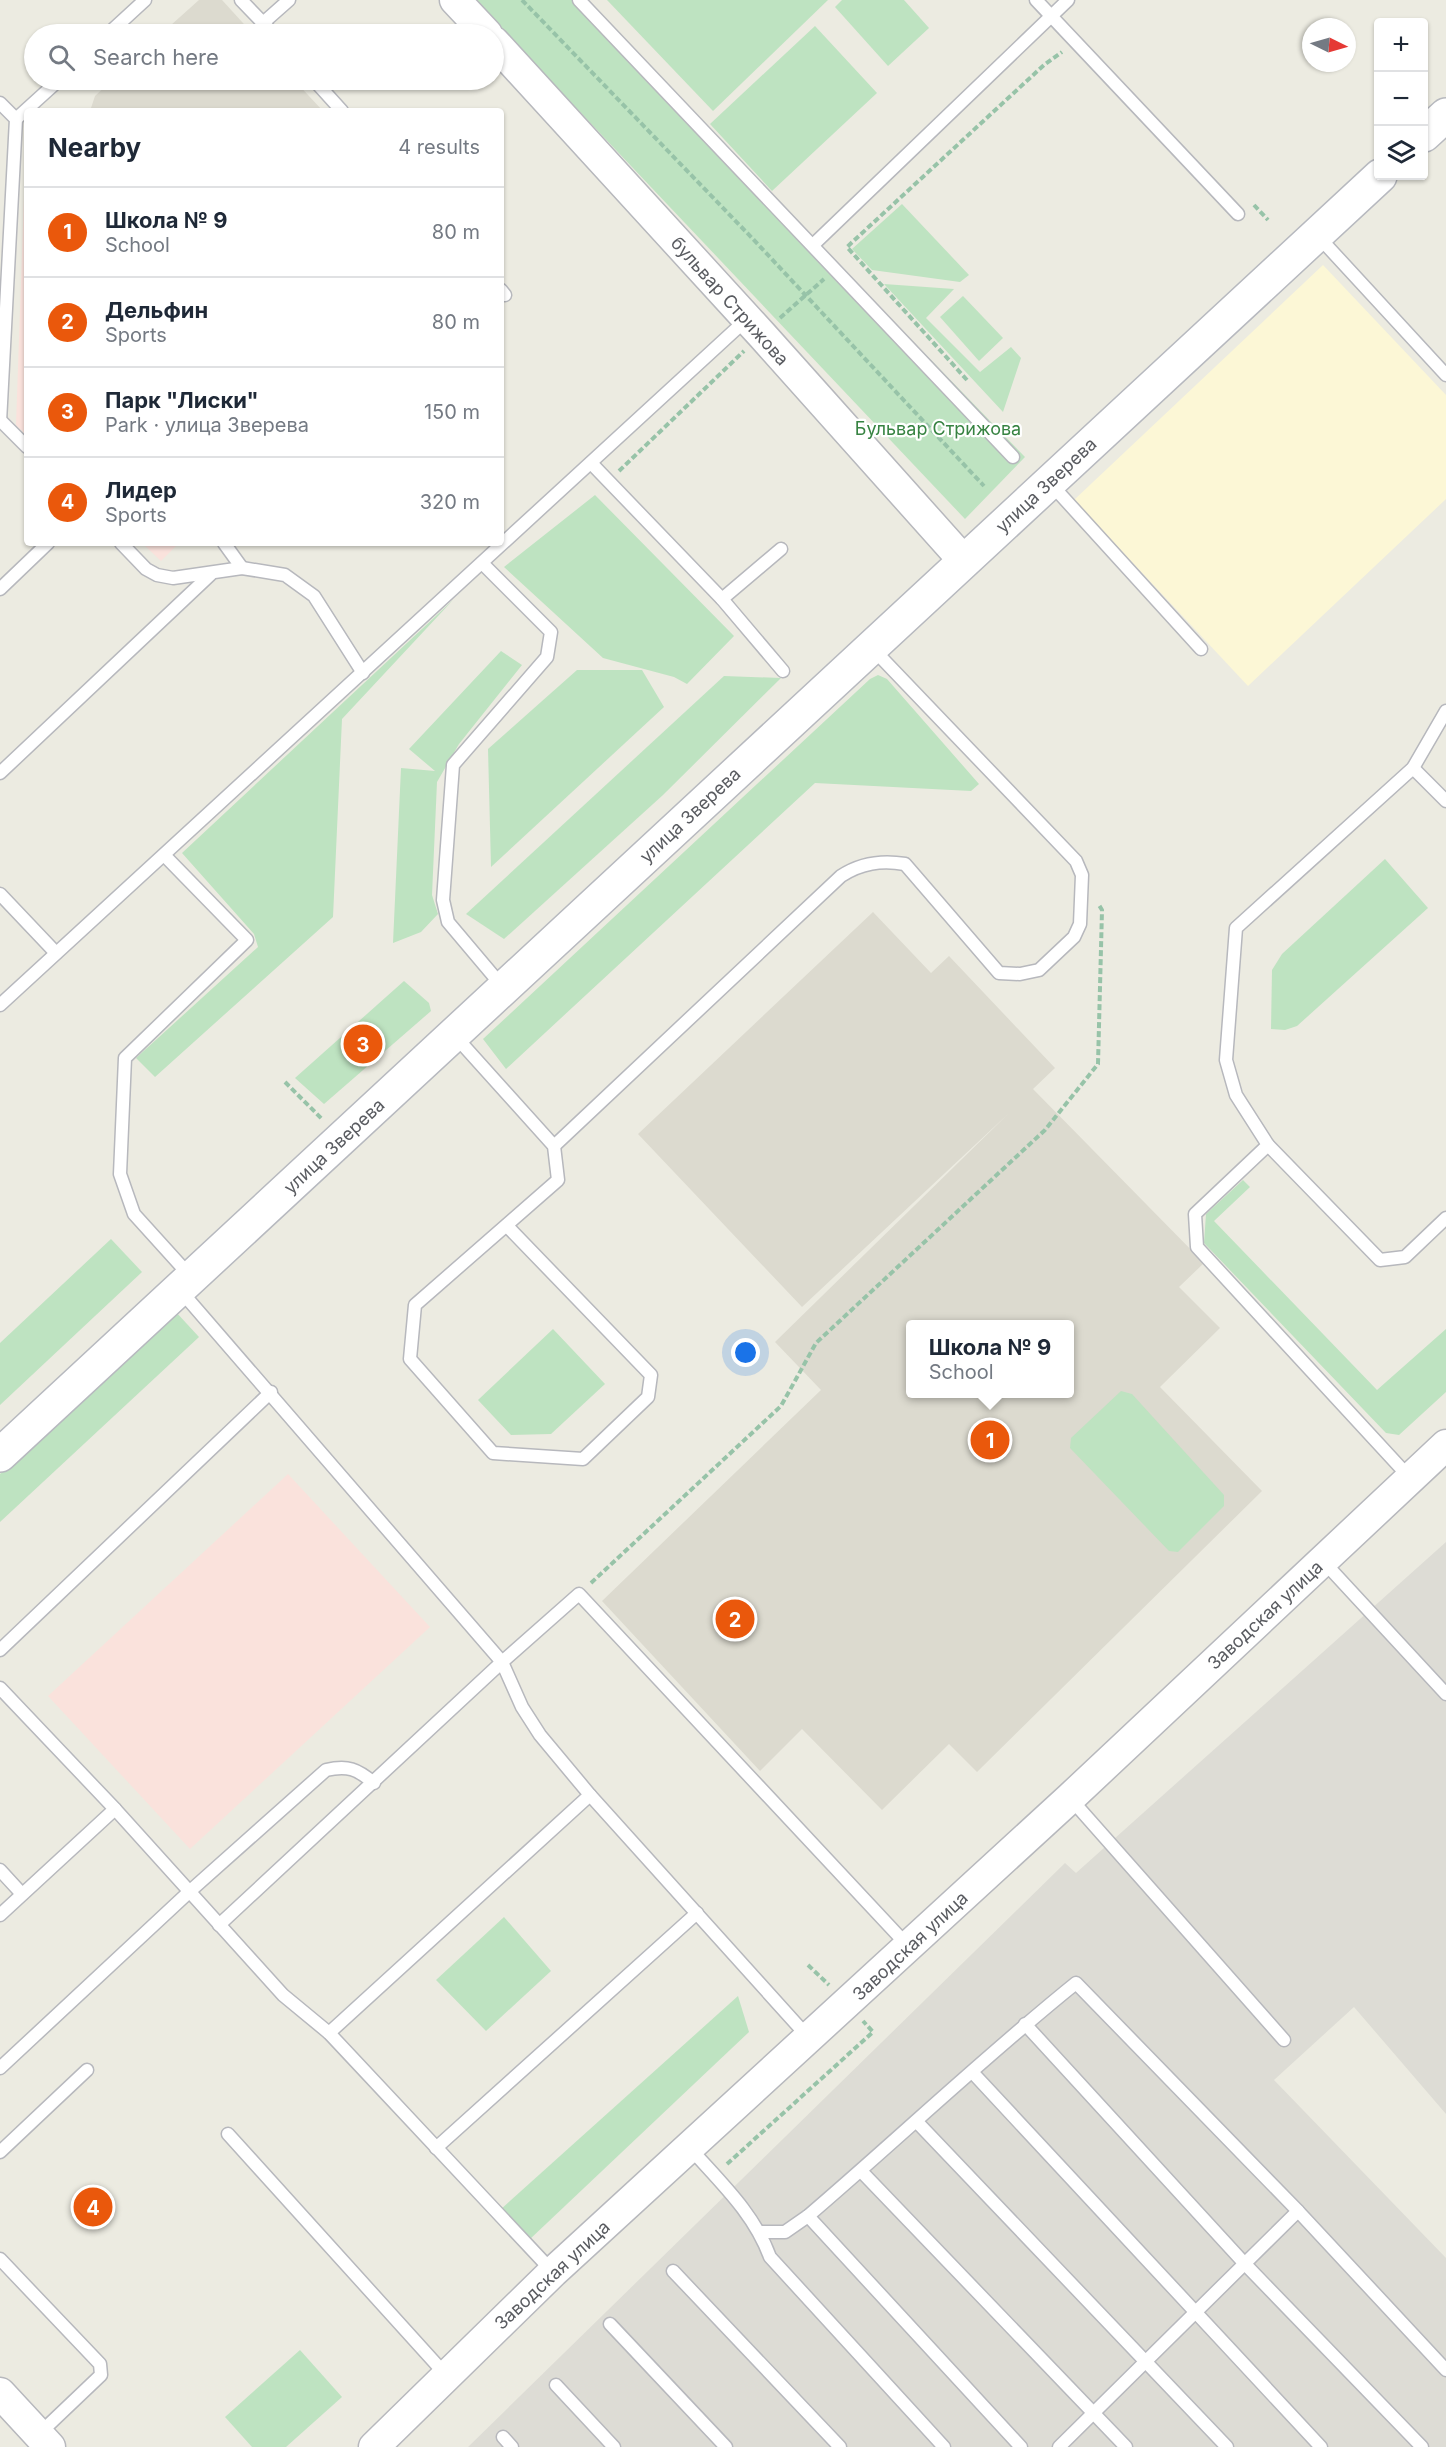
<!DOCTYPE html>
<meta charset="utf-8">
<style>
body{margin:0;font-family:Inter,sans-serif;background:#f6f6f7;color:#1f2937}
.controls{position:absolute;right:18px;top:18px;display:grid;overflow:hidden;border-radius:6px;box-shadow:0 2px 4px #0004}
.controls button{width:54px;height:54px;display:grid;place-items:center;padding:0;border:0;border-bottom:2px solid #e0e1e3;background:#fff;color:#1f2937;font:30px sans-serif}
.compass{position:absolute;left:1302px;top:18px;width:54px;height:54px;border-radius:50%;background:#fff;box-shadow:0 2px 4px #0004;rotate:95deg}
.you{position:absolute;left:746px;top:1353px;width:21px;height:21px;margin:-15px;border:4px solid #fff;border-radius:50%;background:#1a73e8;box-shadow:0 0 0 9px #1a73e833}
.badge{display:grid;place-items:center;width:39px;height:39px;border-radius:50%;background:#ea580c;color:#fff;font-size:20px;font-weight:700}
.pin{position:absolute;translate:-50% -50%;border:3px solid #fff;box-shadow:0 2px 6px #0006}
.popup{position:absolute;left:906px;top:1320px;width:168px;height:78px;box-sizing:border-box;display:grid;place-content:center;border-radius:6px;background:#fff;filter:drop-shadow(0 2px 4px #0005);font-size:20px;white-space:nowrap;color:#747a83}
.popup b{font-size:22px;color:#1f2937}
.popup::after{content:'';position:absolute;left:50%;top:100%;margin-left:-12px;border:12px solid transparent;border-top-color:#fff}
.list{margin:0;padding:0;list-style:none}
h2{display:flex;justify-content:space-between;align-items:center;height:78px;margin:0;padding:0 24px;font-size:26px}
h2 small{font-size:20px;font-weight:400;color:#747a83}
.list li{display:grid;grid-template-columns:39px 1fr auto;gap:18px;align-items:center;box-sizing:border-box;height:90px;padding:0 24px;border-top:2px solid #e0e1e3}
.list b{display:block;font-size:22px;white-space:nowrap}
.list p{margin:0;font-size:20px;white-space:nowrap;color:#747a83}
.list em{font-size:20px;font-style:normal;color:#747a83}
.icon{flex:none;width:33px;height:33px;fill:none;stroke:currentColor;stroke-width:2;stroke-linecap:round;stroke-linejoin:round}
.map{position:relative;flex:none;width:1446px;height:2447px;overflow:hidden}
.search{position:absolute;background:#fff;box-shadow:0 2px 4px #0004;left:24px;top:24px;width:480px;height:66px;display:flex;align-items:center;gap:15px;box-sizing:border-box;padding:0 21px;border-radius:33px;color:#747a83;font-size:22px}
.panel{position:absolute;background:#fff;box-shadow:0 2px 4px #0004;left:24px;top:108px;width:480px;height:438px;border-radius:6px}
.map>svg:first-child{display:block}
.commercial{fill:#fcf7d6}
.industrial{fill:#dddcd5}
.education{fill:#dcdacf;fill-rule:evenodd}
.medical{fill:#fae2dc}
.green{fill:#bee3c1}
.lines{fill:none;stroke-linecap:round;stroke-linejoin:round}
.service-casing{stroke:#b7b8bd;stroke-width:15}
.tertiary-casing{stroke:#b7b8bd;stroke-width:33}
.secondary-casing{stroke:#b7b9bf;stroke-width:36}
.path{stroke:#97c3a8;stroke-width:4;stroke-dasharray:6 3;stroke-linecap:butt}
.service{stroke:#fff;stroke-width:12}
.tertiary{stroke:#fff;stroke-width:30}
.secondary{stroke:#fff;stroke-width:33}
.labels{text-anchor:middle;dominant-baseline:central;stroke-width:4.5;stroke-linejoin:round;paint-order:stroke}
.street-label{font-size:18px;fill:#5a5c61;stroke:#fff}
.park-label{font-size:18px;fill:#378342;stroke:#fff}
</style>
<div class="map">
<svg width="1446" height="2447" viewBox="0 0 1446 2447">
<rect width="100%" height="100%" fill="#ecebe1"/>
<polygon class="commercial" points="1323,265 1446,395 1446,499 1248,686 1074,500"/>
<polygon class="industrial" points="1446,1542 1446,2114 1354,2007 1274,2080 1446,2258 1446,2447 468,2447 1065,1863 1076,1873"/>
<g class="education">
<polygon points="199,0 222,0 253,34 161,34"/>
<polygon points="112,80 294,80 323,111 90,111 95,96"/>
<path d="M 873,912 L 931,973 L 949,956 L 1055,1068 L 1033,1089 L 1204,1263 L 1179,1287 L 1220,1328 L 1160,1387 L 1262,1491 L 977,1772 L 949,1744 L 882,1810 L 802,1729 L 760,1771 L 602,1601 L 821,1390 L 775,1342 L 1008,1114 L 802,1307 L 638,1134 ZM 910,1324 L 1070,1324 L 1070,1394 L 910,1394 Z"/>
</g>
<g class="medical">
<polygon points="27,193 27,436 16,425 24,196"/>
<polygon points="142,543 179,543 161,561"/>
<polygon points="288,1474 430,1627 190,1849 48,1696"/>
</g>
<g class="green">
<polygon points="474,0 582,0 1025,457 965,519"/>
<polygon points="607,0 828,0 713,111"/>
<polygon points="842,0 904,0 929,28 888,66 835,7"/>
<polygon points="815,26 877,93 772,191 710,124"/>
<polygon points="902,204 969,275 960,282 872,270 852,249"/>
<polygon points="884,284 954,289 926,318 980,372 1011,347 1021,358 1003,412"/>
<polygon points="963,296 1003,338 979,361 940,317"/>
<polygon points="595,495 734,636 687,684 674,677 603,658 504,567"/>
<polygon points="453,600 342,719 333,917 155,1077 136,1058 258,947 254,934 182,853"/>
<polygon points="501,651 522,665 459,744 437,782 432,895 438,914 421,932 393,943 401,768 435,771 409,749"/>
<polygon points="577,670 642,670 664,707 491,867 488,749"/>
<polygon points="878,675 887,679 979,784 971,791 815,783 506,1069 483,1039 870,679"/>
<polygon points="724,676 781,678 663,795 504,939 466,914"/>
<polygon points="1385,859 1428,908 1297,1026 1285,1030 1271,1029 1272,970 1282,954"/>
<polygon points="404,981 429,1003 431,1011 324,1104 295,1078"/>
<polygon points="1243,1180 1250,1187 1214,1221 1377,1390 1446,1329 1446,1392 1399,1435 1386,1433 1204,1243 1206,1214"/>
<polygon points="111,1239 142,1272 0,1405 0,1343"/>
<polygon points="175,1311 199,1337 0,1522 0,1474"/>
<polygon points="553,1329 605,1384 551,1434 511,1435 478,1400"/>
<polygon points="1121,1391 1132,1394 1224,1495 1224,1506 1178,1552 1169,1551 1070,1448 1071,1438"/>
<polygon points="504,1917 551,1971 486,2031 436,1980"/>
<polygon points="738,1996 749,2032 529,2240 500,2210"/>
<polygon points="300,2350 342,2397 286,2447 252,2447 225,2417"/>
</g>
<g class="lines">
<defs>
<g id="service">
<polyline points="241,0 263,23 289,0"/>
<polyline points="579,0 1013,457"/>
<polyline points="1036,0 1238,214"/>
<polyline points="263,23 274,34"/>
<polyline points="108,34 145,0"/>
<polyline points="314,80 342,111"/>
<polyline points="0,103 16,119 0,422"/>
<polyline points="16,119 59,80"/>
<polyline points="1317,235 1446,375"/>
<polyline points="814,244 1068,0"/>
<polyline points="501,290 505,295"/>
<polyline points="1,421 27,447"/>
<polyline points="591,463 722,599 783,671"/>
<polyline points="1050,483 1201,649"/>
<polyline points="121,543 146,569 157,575 173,578 242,568 285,575 314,596 363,673"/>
<polyline points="224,543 242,568"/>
<polyline points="482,563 551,632 547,657 453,765 443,900 448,922 502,986"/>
<polyline points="0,589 48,543"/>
<polyline points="722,599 781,549"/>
<polyline points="1413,768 1446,801"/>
<polyline points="0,773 210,575"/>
<polyline points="165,856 247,940 125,1058 120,1174 134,1214 191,1277"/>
<polyline points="0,894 56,953"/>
<polyline points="0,1005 747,319"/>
<polyline points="455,1036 554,1146 558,1180 415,1305 410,1359 493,1453 583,1459 648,1397 651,1375 507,1226"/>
<polyline points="1268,1145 1380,1260 1405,1257 1446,1218"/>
<path d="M 554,1146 L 841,876 C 861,863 881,860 905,864 L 999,973 L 1020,974 L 1039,970 L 1074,937 L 1080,924 L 1082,875 L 1076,861 L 873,649"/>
<polyline points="180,1290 502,1662 522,1707 540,1735 590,1795 808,2037"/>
<polyline points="1410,1478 1197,1247 1195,1214 1268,1145 1236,1095 1226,1060 1236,928 1413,768 1446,711"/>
<polyline points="1323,1561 1446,1694"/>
<polyline points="0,1650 271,1392"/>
<polyline points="0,1688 115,1809 0,1915"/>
<polyline points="1070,1798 1284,2040"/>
<polyline points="115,1809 283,1995 329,2033 553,2272"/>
<polyline points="0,1870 22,1894"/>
<polyline points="219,1925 502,1662 579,1594 908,1946"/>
<polyline points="1025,2024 1245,2264 1422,2447"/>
<polyline points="329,2033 590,1795"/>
<path d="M 0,2068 L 189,1892 L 326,1770 C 348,1765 357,1769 374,1783"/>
<polyline points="973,2073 1321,2447"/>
<polyline points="917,2122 1227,2447"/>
<polyline points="228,2134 446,2375"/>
<path d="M 689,2147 C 720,2182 754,2213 770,2257 L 944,2447"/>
<polyline points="436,2148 697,1913"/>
<polyline points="0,2152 87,2070"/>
<polyline points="861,2171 1126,2447"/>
<polyline points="1298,2211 1446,2370"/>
<polyline points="808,2216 1021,2447"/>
<path d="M 761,2232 L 785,2232 L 808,2216 C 898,2139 984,2057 1076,1983 L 1298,2211 L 1059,2447"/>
<polyline points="0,2259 100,2364 101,2375 39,2434"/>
<polyline points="673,2271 840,2447"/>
<polyline points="610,2324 726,2447"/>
<polyline points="556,2385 614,2447"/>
<polyline points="503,2437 512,2447"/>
</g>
<g id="tertiary">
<polyline points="455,0 487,34"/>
<polyline points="494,42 762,335 964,561"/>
<polyline points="0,2393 50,2447"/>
<polyline points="374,2447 553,2272 1070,1798 1446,1445"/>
</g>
<g id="secondary">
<polyline points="1424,135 1446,115"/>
<polyline points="0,1455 1380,176"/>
</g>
</defs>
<use href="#service" class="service-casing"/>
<use href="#tertiary" class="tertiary-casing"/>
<use href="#secondary" class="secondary-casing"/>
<g class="path">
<polyline points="522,0 753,239 984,486"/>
<polyline points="1254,205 1268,220"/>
<polyline points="780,318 824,279"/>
<polyline points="967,380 847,247 1044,65 1062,52"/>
<polyline points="619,471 744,351"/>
<polyline points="285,1082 322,1119"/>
<polyline points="591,1583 781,1406 816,1343 1045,1130 1098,1064 1102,910 1099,905"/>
<polyline points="808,1965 829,1985"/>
<polyline points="727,2164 873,2032 863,2021"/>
</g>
<use href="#service" class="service"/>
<use href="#tertiary" class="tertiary"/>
<use href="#secondary" class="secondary"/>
</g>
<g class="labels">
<g class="street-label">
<text transform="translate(730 301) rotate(48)">бульвар Стрижова</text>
<text transform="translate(1046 485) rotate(-43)">улица Зверева</text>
<text transform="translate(690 815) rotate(-43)">улица Зверева</text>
<text transform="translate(334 1146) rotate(-43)">улица Зверева</text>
<text transform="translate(1265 1615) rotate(-43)">Заводская улица</text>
<text transform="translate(910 1946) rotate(-43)">Заводская улица</text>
<text transform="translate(552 2275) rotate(-43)">Заводская улица</text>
</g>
<g class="park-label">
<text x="938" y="428">Бульвар Стрижова</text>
</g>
</g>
</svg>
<div class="controls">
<button>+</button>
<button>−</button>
<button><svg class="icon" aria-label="layers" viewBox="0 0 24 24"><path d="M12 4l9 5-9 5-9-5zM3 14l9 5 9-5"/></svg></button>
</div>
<svg class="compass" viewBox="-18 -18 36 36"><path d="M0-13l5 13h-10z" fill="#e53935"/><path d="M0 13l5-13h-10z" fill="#747a83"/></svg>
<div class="you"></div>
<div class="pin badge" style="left:990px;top:1440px">1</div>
<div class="popup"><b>Школа № 9</b>School</div>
<div class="pin badge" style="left:735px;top:1619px">2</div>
<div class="pin badge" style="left:363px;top:1044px">3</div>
<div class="pin badge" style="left:93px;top:2207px">4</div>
<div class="search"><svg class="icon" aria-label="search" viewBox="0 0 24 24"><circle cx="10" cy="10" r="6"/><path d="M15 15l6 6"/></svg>Search here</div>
<section class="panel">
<h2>Nearby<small>4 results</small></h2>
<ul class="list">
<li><span class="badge">1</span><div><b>Школа № 9</b><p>School</p></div><em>80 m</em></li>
<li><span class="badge">2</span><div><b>Дельфин</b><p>Sports</p></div><em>80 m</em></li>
<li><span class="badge">3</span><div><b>Парк &quot;Лиски&quot;</b><p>Park · улица Зверева</p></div><em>150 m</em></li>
<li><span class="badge">4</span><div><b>Лидер</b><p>Sports</p></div><em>320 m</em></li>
</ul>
</section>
</div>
